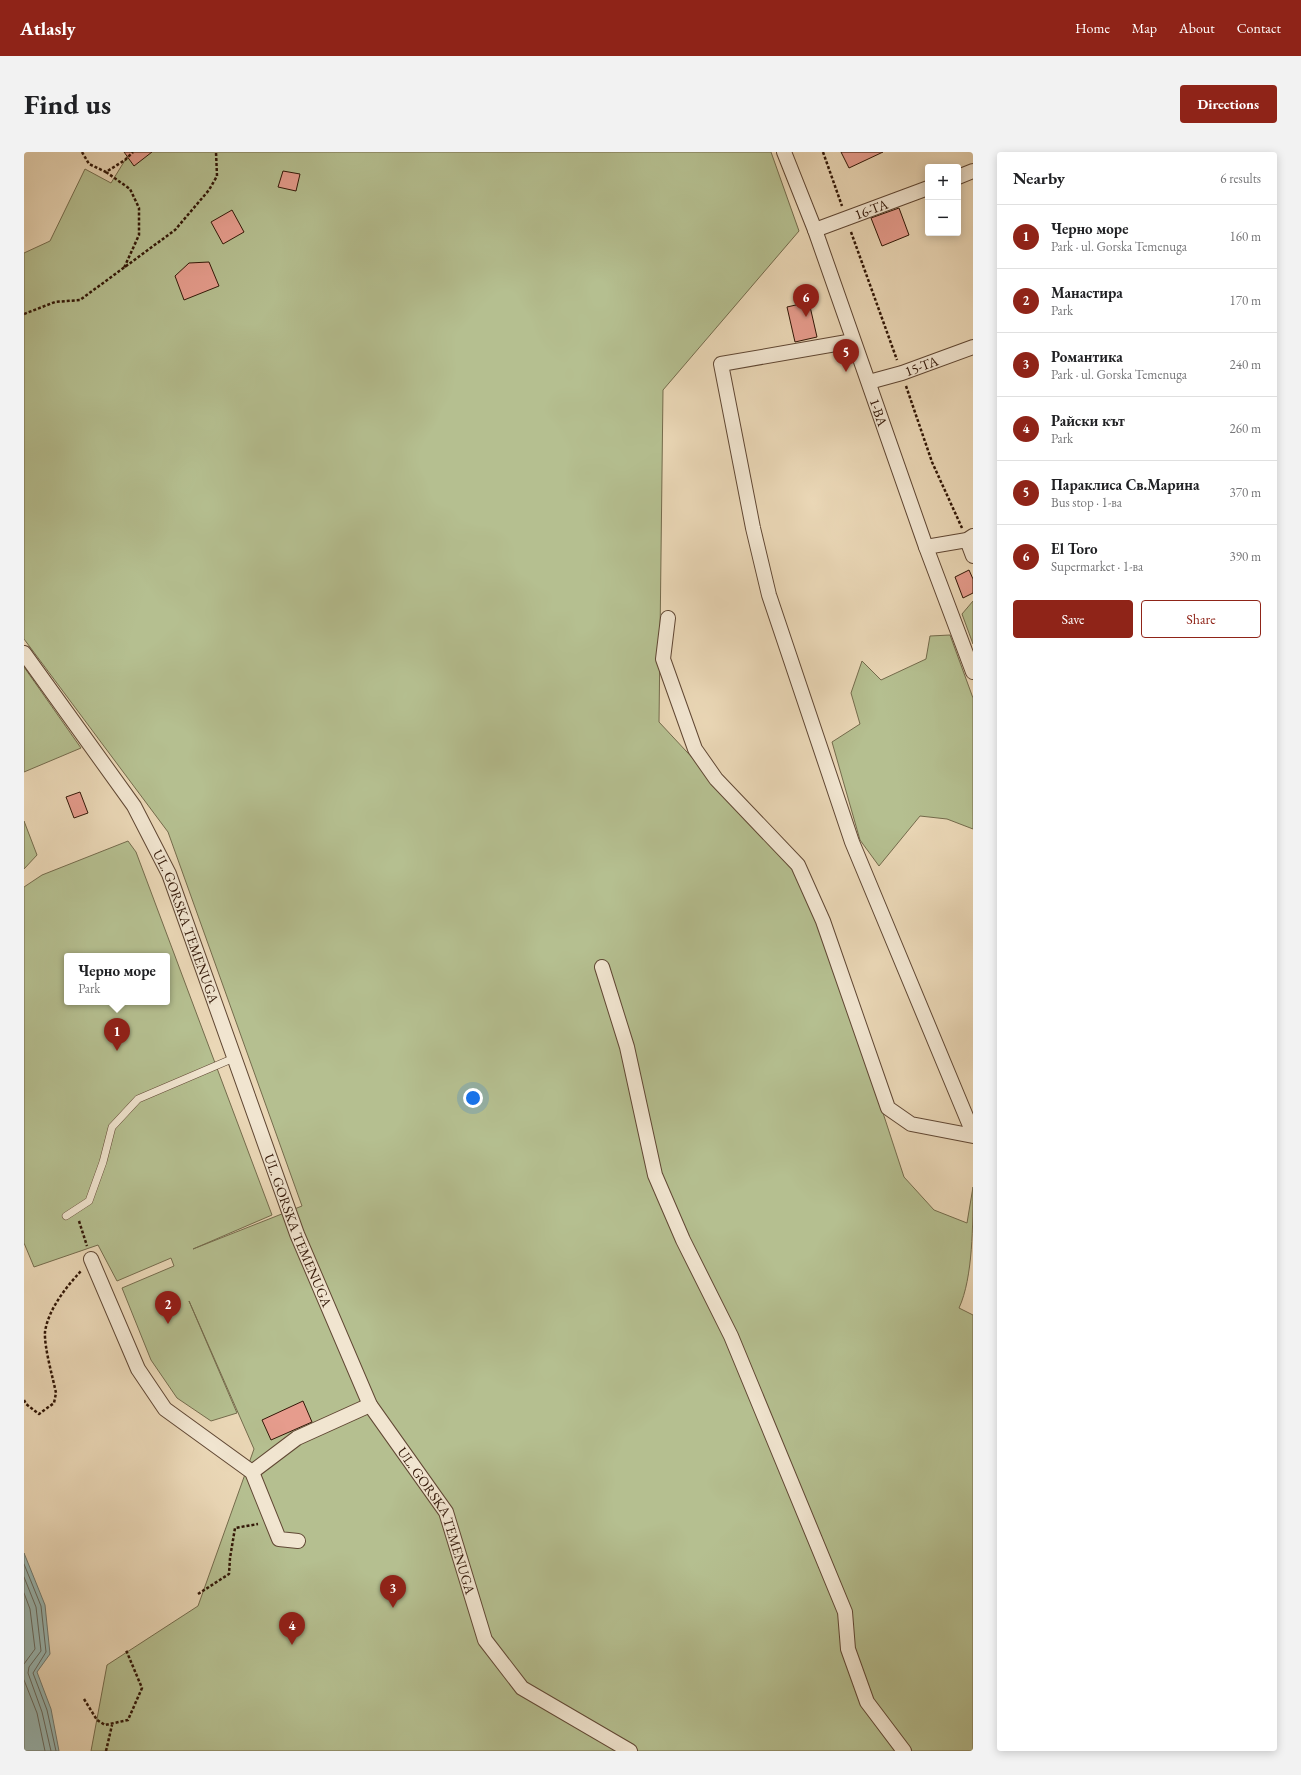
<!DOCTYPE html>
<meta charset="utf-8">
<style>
body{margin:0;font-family:"EB Garamond",serif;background:#f2f2f2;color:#202124}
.controls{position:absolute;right:12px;top:12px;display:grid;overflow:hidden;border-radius:4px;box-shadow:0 2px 10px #0003}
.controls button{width:36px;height:36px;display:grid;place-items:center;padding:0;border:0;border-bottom:1px solid #e0e0e0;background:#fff;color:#202124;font:20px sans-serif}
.you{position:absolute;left:449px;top:946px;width:14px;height:14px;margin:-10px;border:3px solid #fff;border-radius:50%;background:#1a73e8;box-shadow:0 0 0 6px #1a73e833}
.badge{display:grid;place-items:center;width:26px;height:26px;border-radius:50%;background:#8f2418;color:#fff;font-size:13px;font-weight:700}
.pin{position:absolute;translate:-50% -33px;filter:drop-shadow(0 1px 2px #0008)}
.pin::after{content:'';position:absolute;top:21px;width:14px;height:12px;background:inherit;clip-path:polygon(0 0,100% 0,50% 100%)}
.popup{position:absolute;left:40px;top:801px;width:106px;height:52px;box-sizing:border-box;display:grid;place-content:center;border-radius:4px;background:#fff;filter:drop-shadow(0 1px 3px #0005);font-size:13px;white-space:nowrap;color:#757577}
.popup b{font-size:15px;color:#202124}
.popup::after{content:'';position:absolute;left:50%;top:100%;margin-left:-8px;border:8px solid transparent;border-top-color:#fff}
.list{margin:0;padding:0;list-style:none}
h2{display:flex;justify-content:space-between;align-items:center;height:52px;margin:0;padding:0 16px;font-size:17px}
h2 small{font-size:13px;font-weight:400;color:#757577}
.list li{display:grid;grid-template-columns:26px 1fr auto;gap:12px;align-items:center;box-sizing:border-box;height:64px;padding:0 16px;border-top:1px solid #e0e0e0}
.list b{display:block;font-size:15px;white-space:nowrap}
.list p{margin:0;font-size:13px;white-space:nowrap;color:#757577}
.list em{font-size:13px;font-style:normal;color:#757577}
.actions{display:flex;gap:8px;padding:12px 16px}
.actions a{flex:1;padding:9px 0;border:1px solid #8f2418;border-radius:4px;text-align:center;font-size:14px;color:#8f2418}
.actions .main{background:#8f2418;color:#fff}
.map{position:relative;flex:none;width:949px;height:1599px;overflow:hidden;border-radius:4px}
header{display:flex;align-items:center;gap:24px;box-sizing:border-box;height:56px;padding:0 20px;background:#8f2418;color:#fff}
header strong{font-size:19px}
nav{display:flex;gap:22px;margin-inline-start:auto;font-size:14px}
.intro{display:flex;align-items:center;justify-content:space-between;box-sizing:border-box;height:96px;padding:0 24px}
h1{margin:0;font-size:28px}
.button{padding:10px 18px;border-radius:4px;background:#8f2418;color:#fff;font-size:14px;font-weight:700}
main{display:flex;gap:24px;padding:0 24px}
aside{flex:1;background:#fff;border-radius:4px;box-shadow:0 2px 10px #0003}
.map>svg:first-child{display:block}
.green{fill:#b5bf90;stroke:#746b4c;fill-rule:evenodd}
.water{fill:#99b8b4;stroke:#70786f}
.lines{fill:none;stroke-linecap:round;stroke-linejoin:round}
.shore{stroke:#66685e;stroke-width:1}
.building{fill:#e69c8d;stroke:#321707}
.lane-casing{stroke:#604733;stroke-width:8}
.street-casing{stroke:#604733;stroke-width:16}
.path{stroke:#321707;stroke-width:2.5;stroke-dasharray:3 2;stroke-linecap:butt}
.lane{stroke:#f1e5d0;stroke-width:7}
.street{stroke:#f1e5d0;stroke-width:14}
.labels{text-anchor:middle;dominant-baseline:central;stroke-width:3;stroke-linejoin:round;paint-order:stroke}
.street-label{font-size:14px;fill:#321707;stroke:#f1e5d0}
</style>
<header>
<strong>Atlasly</strong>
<nav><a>Home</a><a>Map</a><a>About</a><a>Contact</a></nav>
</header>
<div class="intro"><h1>Find us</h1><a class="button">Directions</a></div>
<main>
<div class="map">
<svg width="949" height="1599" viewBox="0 0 949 1599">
<rect width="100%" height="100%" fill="#ead7b6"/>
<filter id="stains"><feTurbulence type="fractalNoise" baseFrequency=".005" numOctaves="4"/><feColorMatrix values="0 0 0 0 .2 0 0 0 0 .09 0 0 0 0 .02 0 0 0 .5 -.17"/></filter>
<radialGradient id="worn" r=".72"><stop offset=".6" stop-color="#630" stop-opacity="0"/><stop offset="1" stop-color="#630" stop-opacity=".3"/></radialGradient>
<g class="green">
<path d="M 106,0 L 747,0 L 775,79 L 639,238 L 635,570 L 772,717 L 816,830 L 880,1025 L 910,1058 L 943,1071 L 949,1035 C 949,1071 949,1126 935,1156 L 949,1163 L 949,1599 L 67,1599 L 83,1513 L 174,1454 L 230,1297 L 165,1149 L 213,1261 L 187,1269 L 153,1246 L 127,1208 L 98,1136 L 150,1114 L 147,1106 L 93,1129 L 74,1093 L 10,1115 L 0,1091 L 0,735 L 18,723 L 104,689 L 112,700 L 248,1063 L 169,1097 L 278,1054 L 144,680 L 0,487 L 0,101 L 26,89 L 61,17 L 87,31 ZM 43,804 L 143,804 L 143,850 L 43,850 Z"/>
<polygon points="949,449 949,492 938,462"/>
<polygon points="926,483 949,546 949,677 923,667 896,664 855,714 836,688 808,590 836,572 827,541 838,509 857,528 902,507 906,484"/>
<polygon points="0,515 57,596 0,620"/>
<polygon points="0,669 13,703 0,717"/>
</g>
<polygon class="water" points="0,1401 21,1453 26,1502 13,1520 27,1557 35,1599 0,1599"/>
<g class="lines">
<g class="shore">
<polyline points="0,1412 17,1454 22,1500 9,1521 23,1558 32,1599"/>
<polyline points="0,1425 12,1455 17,1499 5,1515 4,1521 18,1560 27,1599"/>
<polyline points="0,1441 6,1457 11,1497 0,1512"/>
<polyline points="0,1528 13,1561 21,1599"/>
</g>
</g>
<g class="building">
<polygon points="100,0 128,0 110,14"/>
<polygon points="817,0 859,0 825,16"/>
<polygon points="259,19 276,22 272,39 254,35"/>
<polygon points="875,56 885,83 858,94 847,66"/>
<polygon points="208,58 220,80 199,92 187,70"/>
<polygon points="185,110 195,134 160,148 151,124 165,111"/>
<polygon points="785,150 793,185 771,190 763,155"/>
<polygon points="945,418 949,427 949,441 939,446 931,425"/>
<polygon points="56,640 64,661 50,666 42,645"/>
<polygon points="279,1249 288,1270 247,1288 238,1268"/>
</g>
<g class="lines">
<defs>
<polyline id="lane" points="42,1064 65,1049 79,1010 88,975 114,947 210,906"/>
<g id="street">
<path id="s1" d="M 760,0 L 791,78 L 902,395 L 949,520"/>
<polyline points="934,25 949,19"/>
<path id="s2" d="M 791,78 L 904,36"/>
<polyline points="829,189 697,212 729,376 745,443 828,690 949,981"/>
<path id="s3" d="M 845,230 L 878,221 L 949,195"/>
<polyline points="949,387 943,388 949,404"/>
<polyline points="902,395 943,388 949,384"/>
<polyline points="644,466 639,507 671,597 692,627 774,713 799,769 864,956 887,972 949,984"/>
<path id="s4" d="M 0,501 L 110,654 L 145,722 L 273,1082 L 346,1253 L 422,1360 L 461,1488 L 498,1536 L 606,1599"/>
<polyline points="578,815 603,895 631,1023 659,1088 707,1184 821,1460 824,1497 843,1550 880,1599"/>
<polyline points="67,1107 114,1217 141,1257 228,1320 255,1387 274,1389"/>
<polyline points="228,1320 273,1286 346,1253"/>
</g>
</defs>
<use href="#lane" class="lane-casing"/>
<use href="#street" class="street-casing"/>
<g class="path">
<polyline points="58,0 65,12 82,20 101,8 109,0"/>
<polyline points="799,0 818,54"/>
<polyline points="82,20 106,37 115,56 115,83 100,116"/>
<polyline points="827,80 873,208"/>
<polyline points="0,162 31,150 56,148 151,78 185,38 193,24 192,0"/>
<polyline points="882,234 908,310 938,376"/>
<polyline points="55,1069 63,1094"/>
<path d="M 0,1248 L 2,1252 L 15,1262 L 30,1251 L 32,1241 C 29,1226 20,1195 21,1180 C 24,1158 42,1135 57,1119"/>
<polyline points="174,1442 205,1422 206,1406 211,1376 234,1372"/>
<polyline points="60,1547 73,1568 81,1573 104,1568 118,1536 102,1498"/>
<polyline points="82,1599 88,1573"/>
</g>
<use href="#lane" class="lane"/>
<use href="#street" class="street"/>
</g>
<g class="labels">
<g class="street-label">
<text stroke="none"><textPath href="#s2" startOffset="60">16-ТА</textPath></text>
<text stroke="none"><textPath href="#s3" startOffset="55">15-ТА</textPath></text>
<text stroke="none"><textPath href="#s1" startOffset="277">1-ВА</textPath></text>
<text stroke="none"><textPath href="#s4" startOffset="320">UL. GORSKA TEMENUGA</textPath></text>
<text stroke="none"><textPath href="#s4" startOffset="644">UL. GORSKA TEMENUGA</textPath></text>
<text stroke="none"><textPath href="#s4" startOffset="968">UL. GORSKA TEMENUGA</textPath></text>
</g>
</g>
<rect width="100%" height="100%" filter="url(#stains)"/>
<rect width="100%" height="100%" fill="url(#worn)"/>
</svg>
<div class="controls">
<button>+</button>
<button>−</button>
</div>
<div class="you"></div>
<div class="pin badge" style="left:93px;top:899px">1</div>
<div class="popup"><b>Черно море</b>Park</div>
<div class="pin badge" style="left:144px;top:1172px">2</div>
<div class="pin badge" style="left:369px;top:1456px">3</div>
<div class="pin badge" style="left:268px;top:1493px">4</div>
<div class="pin badge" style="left:822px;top:220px">5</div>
<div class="pin badge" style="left:782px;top:165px">6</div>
</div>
<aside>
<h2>Nearby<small>6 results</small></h2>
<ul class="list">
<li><span class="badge">1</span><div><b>Черно море</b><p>Park · ul. Gorska Temenuga</p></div><em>160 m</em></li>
<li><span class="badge">2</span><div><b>Манастира</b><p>Park</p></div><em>170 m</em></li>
<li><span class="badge">3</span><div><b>Романтика</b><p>Park · ul. Gorska Temenuga</p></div><em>240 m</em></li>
<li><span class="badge">4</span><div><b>Райски кът</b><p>Park</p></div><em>260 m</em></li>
<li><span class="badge">5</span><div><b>Параклиса Св.Марина</b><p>Bus stop · 1-ва</p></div><em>370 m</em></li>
<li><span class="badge">6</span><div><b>El Toro</b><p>Supermarket · 1-ва</p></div><em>390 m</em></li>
</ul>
<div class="actions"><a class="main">Save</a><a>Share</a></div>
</aside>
</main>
